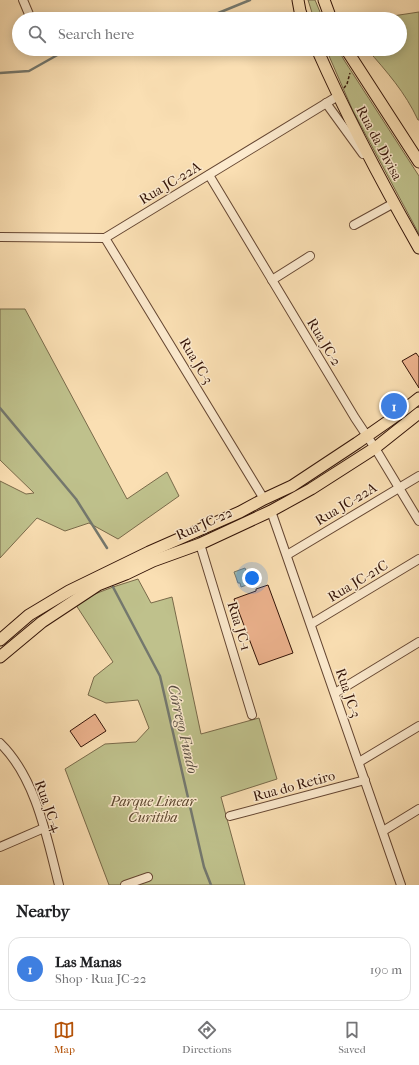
<!DOCTYPE html>
<meta charset="utf-8">
<style>
body{margin:0;font-family:"IM FELL French Canon",serif;background:#f6f6f6;color:#202124}
.you{position:absolute;left:252px;top:578px;width:14px;height:14px;margin:-10px;border:3px solid #fff;border-radius:50%;background:#1a73e8;box-shadow:0 0 0 6px #1a73e833}
.badge{display:grid;place-items:center;width:26px;height:26px;border-radius:50%;background:#b45309;color:#fff;font-size:13px;font-weight:700}
.pin{position:absolute;translate:-50% -50%;border:2px solid #fff;box-shadow:0 1px 4px #0006}
.list{margin:0;padding:0;list-style:none}
h2{display:flex;justify-content:space-between;align-items:center;height:52px;margin:0;padding:0 16px;font-size:17px}
h2 small{font-size:13px;font-weight:400;color:#757577}
.list li{display:grid;grid-template-columns:26px 1fr auto;gap:12px;align-items:center;box-sizing:border-box;height:64px;margin:0 8px 8px;padding:0 8px;border:1px solid #e0e0e0;border-radius:12px}
.list b{display:block;font-size:15px;white-space:nowrap}
.list p{margin:0;font-size:13px;white-space:nowrap;color:#757577}
.list em{font-size:13px;font-style:normal;color:#757577}
.icon{flex:none;width:22px;height:22px;fill:none;stroke:currentColor;stroke-width:2;stroke-linecap:round;stroke-linejoin:round}
.map{position:relative;flex:none;width:419px;height:885px;overflow:hidden}
.search{position:absolute;background:#fff;box-shadow:0 2px 10px #0003;left:12px;right:12px;top:12px;height:44px;display:flex;align-items:center;gap:10px;box-sizing:border-box;padding:0 14px;border-radius:22px;color:#757577;font-size:15px}
.sheet{height:124px;background:#fff}
nav{display:flex;justify-content:space-around;align-items:center;box-sizing:border-box;height:56px;border-top:1px solid #e0e0e0;background:#fff;font-size:11px;color:#757577}
nav a{display:grid;justify-items:center;gap:2px}
nav .on{color:#b45309}
.map>svg:first-child{display:block}
.green{fill:#bfc18c;stroke:#796a4a}
.water{fill:#9fbcb2;stroke:#74786e}
.lines{fill:none;stroke-linecap:round;stroke-linejoin:round}
.stream{stroke:#74786e;stroke-width:2.5}
.building{fill:#ecb28d;stroke:#331307}
.minor-casing{stroke:#654632;stroke-width:10}
.major-casing{stroke:#331307;stroke-width:13}
.path{stroke:#331307;stroke-width:1.5;stroke-dasharray:3 2;stroke-linecap:butt}
.minor{stroke:#fceace;stroke-width:8}
.major{stroke:#fadfb3;stroke-width:11}
.labels{text-anchor:middle;dominant-baseline:central;stroke-width:3;stroke-linejoin:round;paint-order:stroke}
.street-label{font-size:14px;fill:#331307;stroke:#fceace}
.park-label{font-size:14px;font-style:italic;fill:#5d472f;stroke:#fceace}
.water-label{font-size:15px;font-style:italic;fill:#594e43;stroke:#fceace}
</style>
<div class="map">
<svg width="419" height="885" viewBox="0 0 419 885">
<rect width="100%" height="100%" fill="#fadfb3"/>
<filter id="stains"><feTurbulence type="fractalNoise" baseFrequency=".005" numOctaves="4"/><feColorMatrix values="0 0 0 0 .2 0 0 0 0 .09 0 0 0 0 .02 0 0 0 .5 -.17"/></filter>
<radialGradient id="worn" r=".72"><stop offset=".6" stop-color="#630" stop-opacity="0"/><stop offset="1" stop-color="#630" stop-opacity=".3"/></radialGradient>
<g class="green">
<polygon points="308,0 315,0 323,19 314,19"/>
<path d="M 419,12 L 419,120 L 418,120 C 405,92 387,72 367,49 L 400,49 L 400,19 L 373,19 Z"/>
<polygon points="326,49 338,49 344,60 419,176 419,234 353,111"/>
<polygon points="0,309 25,309 127,499 167,472 179,496 118,539 89,523 65,531 37,518 0,558 0,481 26,494 34,493 0,460"/>
<polygon points="138,579 151,603 172,597 201,734 259,718 277,779 221,797 245,885 109,885 65,769 105,744 136,742 149,728 138,700 106,703 88,695 94,677 113,662 74,602 113,587"/>
</g>
<polygon class="water" points="245,568 250,584 241,587 240,583 238,583 234,572"/>
<g class="lines">
<g class="stream">
<polyline points="166,19 206,18 250,0"/>
<polyline points="0,73 29,71 68,49"/>
<polyline points="0,408 76,499 107,548"/>
<polyline points="113,587 160,676 204,867 211,885"/>
</g>
</g>
<g class="building">
<polygon points="416,353 419,357 419,388 402,361"/>
<polygon points="268,585 293,653 259,665 234,599 256,591 256,589"/>
<polygon points="95,714 106,731 81,747 70,731"/>
</g>
<g class="lines">
<defs>
<g id="minor">
<polyline points="23,0 31,19"/>
<polyline points="326,103 363,154"/>
<polyline points="209,175 355,418 375,448 419,521"/>
<polyline points="354,225 394,203"/>
<polyline points="0,237 105,238 338,96"/>
<polyline points="105,238 264,499"/>
<polyline points="272,280 310,256"/>
<polyline points="271,511 401,885"/>
<polyline points="200,544 252,715"/>
<polyline points="287,555 419,476"/>
<polyline points="311,624 419,559"/>
<polyline points="335,693 419,642"/>
<path d="M 0,743 C 36,778 47,838 59,885"/>
<polyline points="359,762 419,726"/>
<polyline points="230,816 365,780"/>
<polyline points="383,831 419,809"/>
<polyline points="0,847 44,828"/>
<polyline points="125,885 148,877"/>
</g>
<g id="major">
<polyline points="298,0 300,11 303,19"/>
<polyline points="324,0 331,19"/>
<path d="M 317,49 C 347,117 382,183 419,248"/>
<polyline points="346,49 419,162"/>
<polyline points="0,640 29,615 69,591 149,552 240,512 264,499 292,486 357,443 400,413 419,398"/>
<polyline points="0,657 42,622 98,585 126,574 153,561 200,544 271,511 311,489 375,448 419,413"/>
</g>
</defs>
<use href="#minor" class="minor-casing"/>
<use href="#major" class="major-casing"/>
<polyline class="path" points="344,88 347,84 350,73"/>
<use href="#minor" class="minor"/>
<use href="#major" class="major"/>
</g>
<g class="labels">
<g class="street-label">
<text transform="translate(379 143) rotate(62)">Rua da Divisa</text>
<text transform="translate(170 183) rotate(-31)">Rua JC-22A</text>
<text transform="translate(324 342) rotate(59)">Rua JC-2</text>
<text transform="translate(196 361) rotate(59)">Rua JC-3</text>
<text transform="translate(346 504) rotate(-31)">Rua JC-22A</text>
<text transform="translate(204 524) rotate(-24)">Rua JC-22</text>
<text transform="translate(358 581) rotate(-31)">Rua JC-21C</text>
<text transform="translate(239 626) rotate(73)">Rua JC-1</text>
<text transform="translate(348 693) rotate(71)">Rua JC-3</text>
<text transform="translate(294 786) rotate(-15)">Rua do Retiro</text>
<text transform="translate(48 806) rotate(70)">Rua JC-4</text>
</g>
<g class="park-label">
<text x="153" y="801">Parque Linear<tspan x="153" dy="16">Curitiba</tspan></text>
</g>
<g class="water-label">
<text transform="translate(183 729) rotate(77)">Córrego Fundo</text>
</g>
</g>
<rect width="100%" height="100%" filter="url(#stains)"/>
<rect width="100%" height="100%" fill="url(#worn)"/>
</svg>
<div class="you"></div>
<div class="pin badge" style="left:394px;top:406px;background:#3f7fe0">1</div>
<div class="search"><svg class="icon" aria-label="search" viewBox="0 0 24 24"><circle cx="10" cy="10" r="6"/><path d="M15 15l6 6"/></svg>Search here</div>
</div>
<section class="sheet">
<h2>Nearby<small></small></h2>
<ul class="list">
<li><span class="badge" style="background:#3f7fe0">1</span><div><b>Las Manas</b><p>Shop · Rua JC-22</p></div><em>190 m</em></li>
</ul>
</section>
<nav>
<a class="on"><svg class="icon" aria-label="map" viewBox="0 0 24 24"><path d="M3 6l6-2 6 2 6-2v14l-6 2-6-2-6 2zM9 4v14M15 6v14"/></svg>Map</a>
<a><svg class="icon" aria-label="directions" viewBox="0 0 24 24"><path d="M12 3l9 9-9 9-9-9zM9 14v-3h6M13 9l2 2-2 2"/></svg>Directions</a>
<a><svg class="icon" aria-label="saved" viewBox="0 0 24 24"><path d="M7 4h10v16l-5-4-5 4z"/></svg>Saved</a>
</nav>
